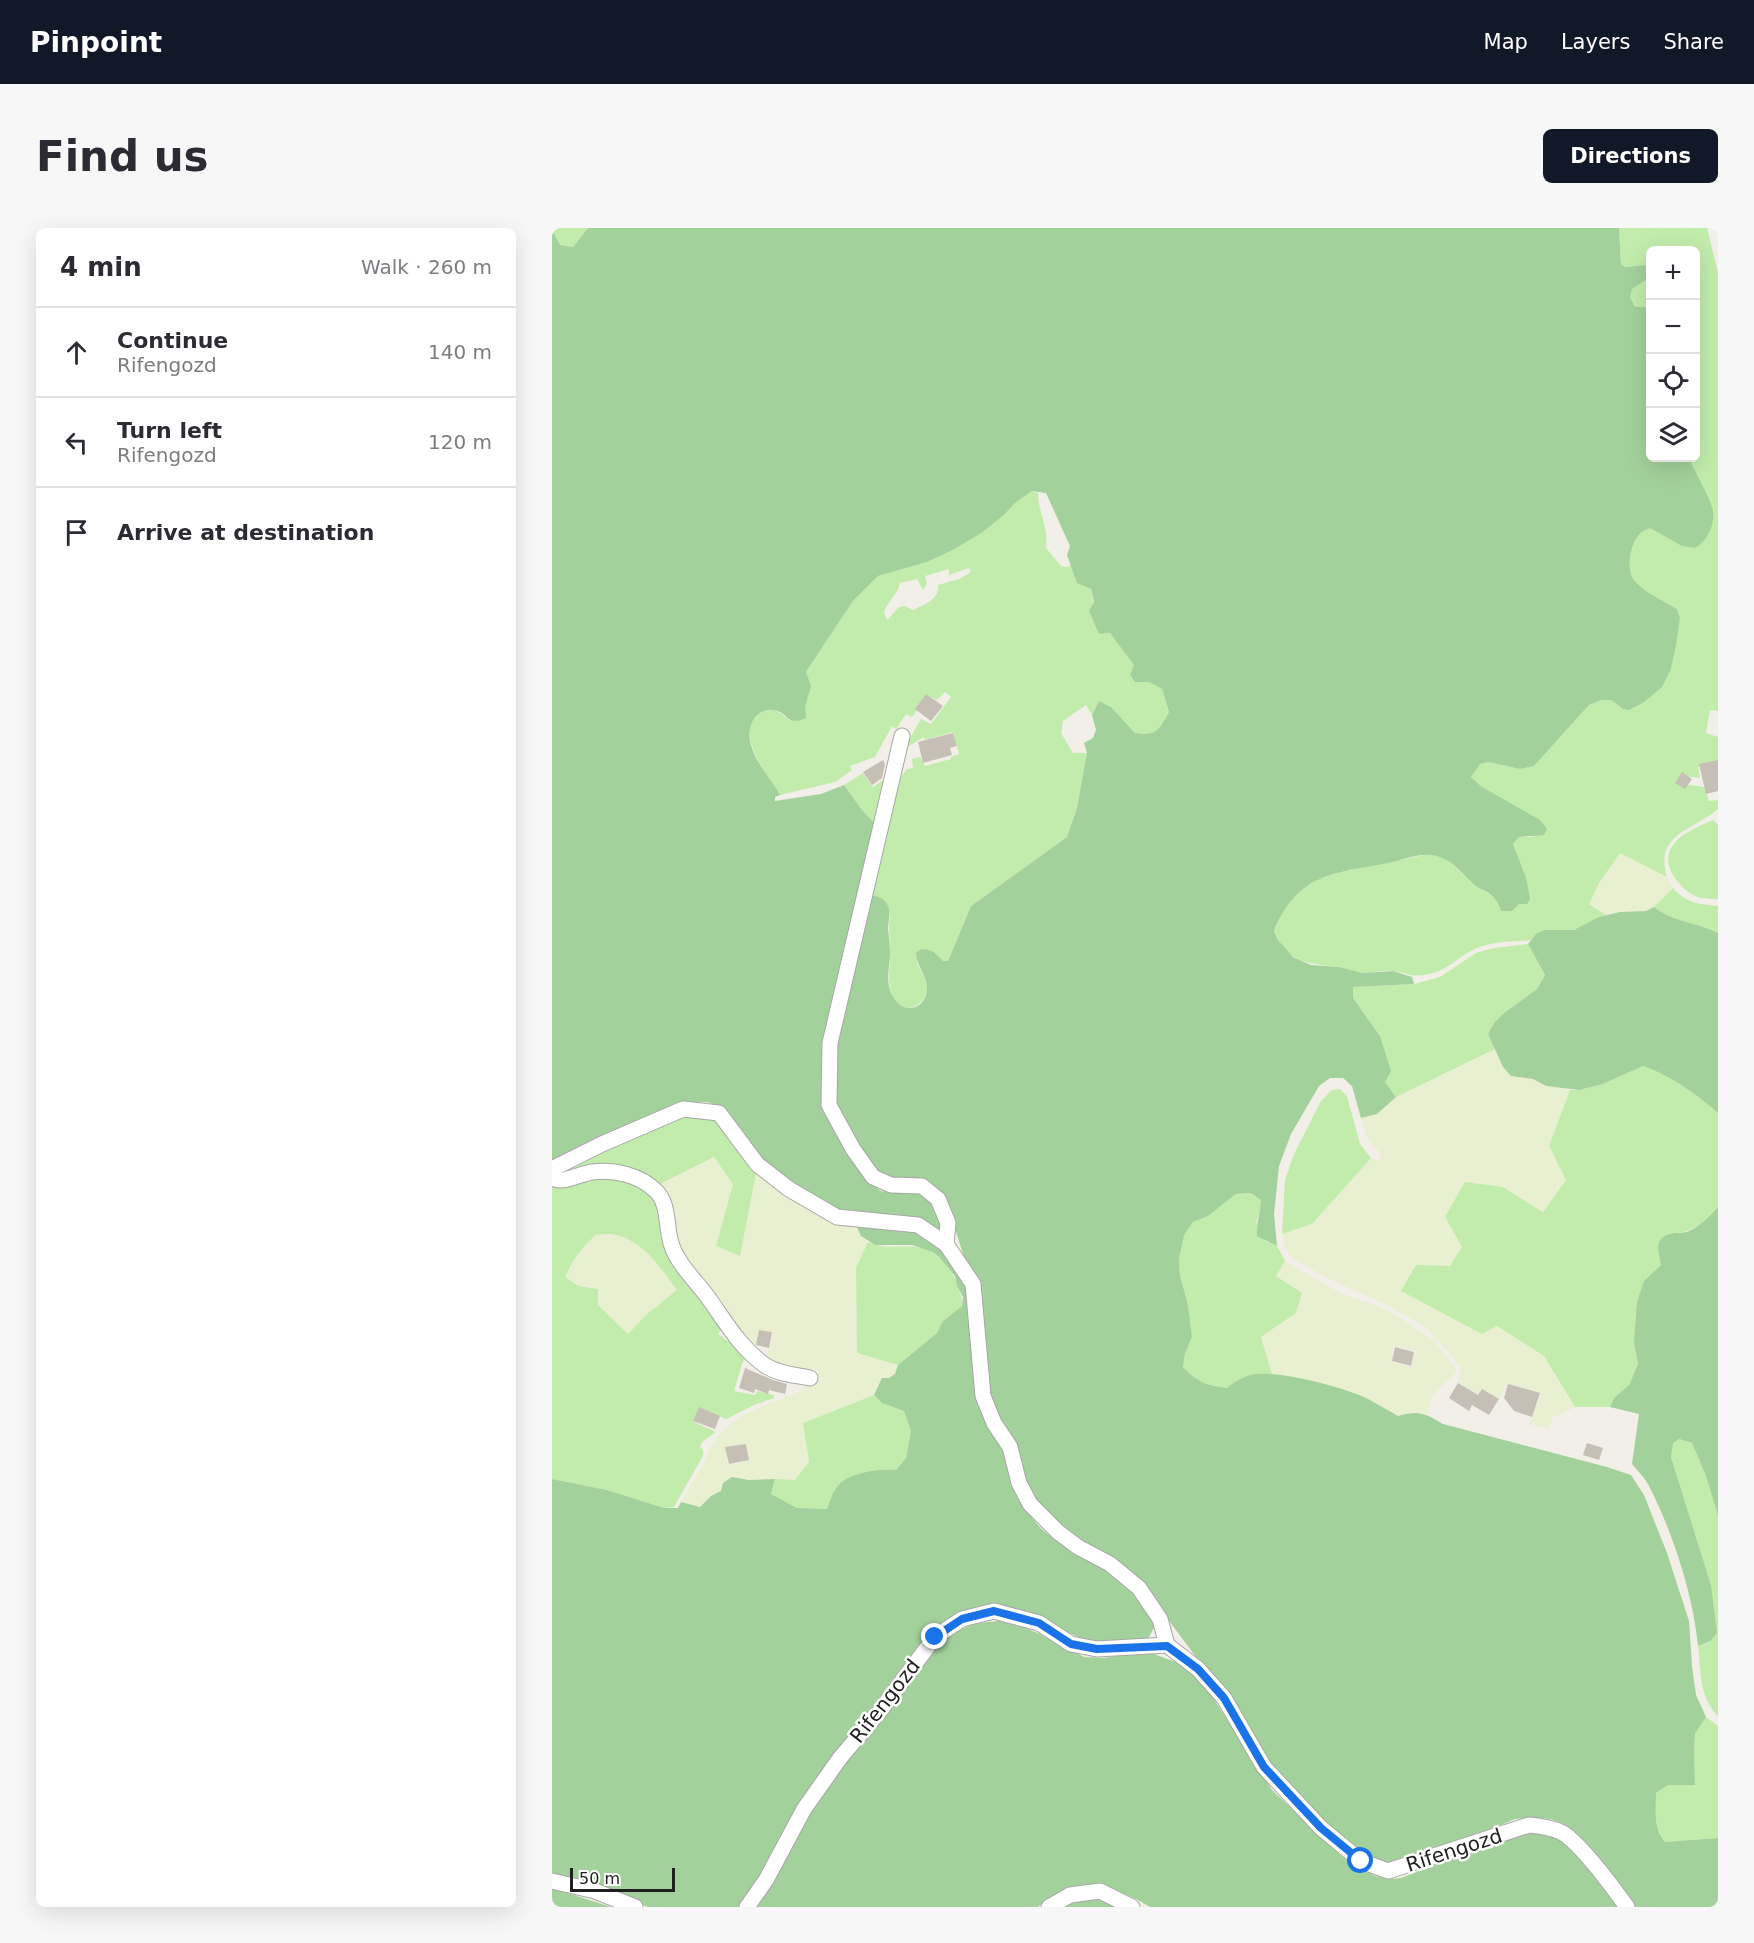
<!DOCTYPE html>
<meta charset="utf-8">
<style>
body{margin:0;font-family:"DejaVu Sans",sans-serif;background:#f7f7f7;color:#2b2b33}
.controls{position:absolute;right:18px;top:18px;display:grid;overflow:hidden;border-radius:9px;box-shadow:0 6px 24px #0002}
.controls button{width:54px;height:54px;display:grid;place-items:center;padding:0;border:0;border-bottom:2px solid #e1e1e2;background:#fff;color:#2b2b33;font:30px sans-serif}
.scale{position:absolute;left:18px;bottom:15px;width:105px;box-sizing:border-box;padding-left:6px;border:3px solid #202020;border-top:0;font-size:16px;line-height:21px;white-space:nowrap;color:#202020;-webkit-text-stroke:4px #fff;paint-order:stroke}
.stop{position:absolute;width:18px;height:18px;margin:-14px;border:4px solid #1a73e8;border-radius:50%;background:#fff}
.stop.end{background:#1a73e8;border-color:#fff;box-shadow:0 2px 6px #0008}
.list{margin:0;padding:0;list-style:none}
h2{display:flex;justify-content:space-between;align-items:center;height:78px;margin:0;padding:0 24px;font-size:26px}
h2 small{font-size:20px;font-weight:400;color:#7c7c81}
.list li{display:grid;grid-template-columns:39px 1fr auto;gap:18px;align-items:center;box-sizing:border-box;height:90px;padding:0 24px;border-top:2px solid #e1e1e2}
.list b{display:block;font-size:22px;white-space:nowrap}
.list p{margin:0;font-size:20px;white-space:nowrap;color:#7c7c81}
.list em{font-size:20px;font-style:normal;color:#7c7c81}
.icon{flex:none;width:33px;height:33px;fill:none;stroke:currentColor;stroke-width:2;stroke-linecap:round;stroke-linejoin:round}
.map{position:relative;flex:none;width:1166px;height:1679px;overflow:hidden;border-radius:9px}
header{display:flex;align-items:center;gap:36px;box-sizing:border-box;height:84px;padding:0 30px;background:#111827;color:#fff}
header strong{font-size:28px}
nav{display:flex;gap:33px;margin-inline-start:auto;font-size:21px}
.intro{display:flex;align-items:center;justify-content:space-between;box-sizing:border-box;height:144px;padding:0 36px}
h1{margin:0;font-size:42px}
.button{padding:15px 27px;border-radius:9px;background:#111827;color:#fff;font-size:21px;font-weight:700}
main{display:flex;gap:36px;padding:0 36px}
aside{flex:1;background:#fff;border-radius:9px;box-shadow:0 6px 24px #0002}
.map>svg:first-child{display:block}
.farmland{fill:#e9f0d2;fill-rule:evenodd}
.grass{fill:#c2ecac;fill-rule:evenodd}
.forest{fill:#a3d19b}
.building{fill:#c6bfb6}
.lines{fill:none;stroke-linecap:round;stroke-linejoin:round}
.minor-casing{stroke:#a7a7a7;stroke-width:17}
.minor{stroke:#fff;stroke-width:15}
.route{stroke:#1a73e8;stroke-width:8}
.labels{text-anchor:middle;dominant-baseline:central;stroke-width:5;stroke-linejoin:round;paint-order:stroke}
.street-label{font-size:20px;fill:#202020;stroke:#fff}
</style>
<header>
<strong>Pinpoint</strong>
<nav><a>Map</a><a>Layers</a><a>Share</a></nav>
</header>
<div class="intro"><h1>Find us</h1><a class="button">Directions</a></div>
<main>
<aside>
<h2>4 min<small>Walk · 260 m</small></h2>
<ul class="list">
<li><svg class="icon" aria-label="ahead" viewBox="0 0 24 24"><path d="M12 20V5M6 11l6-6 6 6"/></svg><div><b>Continue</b><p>Rifengozd</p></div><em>140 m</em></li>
<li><svg class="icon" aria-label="left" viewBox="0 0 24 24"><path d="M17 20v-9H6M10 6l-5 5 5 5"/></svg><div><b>Turn left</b><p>Rifengozd</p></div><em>120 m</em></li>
<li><svg class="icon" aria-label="arrive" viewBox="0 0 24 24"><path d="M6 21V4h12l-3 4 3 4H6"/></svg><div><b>Arrive at destination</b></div></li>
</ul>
</aside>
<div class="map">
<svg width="1166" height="1679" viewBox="0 0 1166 1679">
<rect width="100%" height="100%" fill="#f1efe7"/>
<g class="farmland">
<polygon points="1068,624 1115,649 1121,660 1102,679 1094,683 1068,684 1054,687 1037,676 1047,655"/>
<polygon points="943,821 951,839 959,848 981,851 994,858 1018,862 997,918 1014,952 991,984 951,959 893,989 910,1019 899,1038 945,1098 992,1128 1023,1179 1000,1190 997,1201 977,1196 988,1169 954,1156 947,1172 931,1164 927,1168 906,1155 909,1139 875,1100 833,1076 771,1048 738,1028 733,1020 730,1006 760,996 819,930 826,933 830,927 816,912 809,890 825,886 844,869"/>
<path d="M 162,929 L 181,955 L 164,1018 L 188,1027 L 205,941 L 286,995 L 305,999 L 309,1008 L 316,1014 L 304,1040 L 305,1125 L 346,1137 L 343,1146 L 337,1150 L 330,1150 L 322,1167 L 251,1195 L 257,1234 L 243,1253 L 197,1252 L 180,1249 L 169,1263 L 159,1268 L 148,1279 L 129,1274 L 151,1237 L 160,1216 L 172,1201 L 188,1189 L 208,1179 L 251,1162 L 256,1153 L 265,1151 L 266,1142 L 254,1140 L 253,1143 L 213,1134 L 221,1106 L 208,1103 L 202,1126 L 129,1029 L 104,958 ZM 195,1219 L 197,1231 L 187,1233 L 187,1236 L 176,1237 L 175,1223 Z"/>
<polygon points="58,1006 71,1008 84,1015 99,1028 125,1062 95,1086 76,1107 46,1077 40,1059 27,1058 13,1049 23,1027 33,1017 44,1007"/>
<path d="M 733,1033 L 788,1065 L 825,1078 L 844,1087 L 882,1113 L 905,1143 L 880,1168 L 875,1186 L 860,1184 L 846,1188 L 815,1171 L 756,1153 L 720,1146 L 709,1109 L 744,1085 L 750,1065 L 724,1048 ZM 842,1118 L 863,1123 L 859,1139 L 838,1134 Z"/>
</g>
<g class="grass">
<polygon points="0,0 36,0 21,19 8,17 2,5 0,5"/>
<path d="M 1067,0 L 1155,0 L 1166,45 L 1166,483 L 1158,482 L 1154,505 L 1166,509 L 1166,534 L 1146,539 L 1148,550 L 1133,548 L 1132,556 L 1152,559 L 1157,573 L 1166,572 L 1166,581 C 1141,603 1102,605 1115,649 L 1068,625 L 1047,655 L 1037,676 L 1054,687 C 1043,690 1035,699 1024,701 C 1007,706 991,695 980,712 C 962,714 942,713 925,720 C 908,727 895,743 877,746 C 858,750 857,745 841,743 C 832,742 822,744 813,745 C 804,745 795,741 786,739 C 756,735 736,736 722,703 L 730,685 L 746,663 L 767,651 L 785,645 L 877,626 L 893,630 L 926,659 L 943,670 L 965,628 L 961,616 L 967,609 L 981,609 L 956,575 L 930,559 L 919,549 L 928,535 L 936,534 L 968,541 L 982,538 L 1037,477 L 1049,472 L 1059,472 L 1071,481 L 1119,441 L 1128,390 L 1125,381 C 1110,372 1093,365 1082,352 C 1073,340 1079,312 1090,304 C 1092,302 1096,301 1098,299 L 1107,304 L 1161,283 L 1137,230 L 1144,230 L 1144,22 L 1098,22 L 1098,40 L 1093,37 L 1073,39 L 1069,36 Z"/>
<polygon points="1098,44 1098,79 1083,79 1078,69 1079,61 1098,49"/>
<path d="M 480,263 L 486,265 C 486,284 497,300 494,320 L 509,338 L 515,339 L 519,337 L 522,345 L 539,361 L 547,406 L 558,405 L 597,454 L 610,461 L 617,484 C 607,502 605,508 583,505 L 559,479 L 547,473 L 540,487 L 534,477 L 511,493 L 509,505 L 521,525 L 535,525 L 525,580 L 515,609 L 419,678 L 396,733 L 391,733 L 384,725 L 365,734 C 368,742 375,751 375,760 C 375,776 353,789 343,773 C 334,758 338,743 338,727 C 338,713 336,699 338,685 L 318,667 L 347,551 L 355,541 L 361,540 L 360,531 L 368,529 L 373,538 L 399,531 L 399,529 L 407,526 L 401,504 L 373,512 L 372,509 L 357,518 L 354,517 L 369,491 L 379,496 L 399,469 L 393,464 L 385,472 L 376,468 L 360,489 L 354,486 L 344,501 L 340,498 L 323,529 L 298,538 L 300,542 L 283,554 L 228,567 C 217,548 178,502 209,484 C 221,477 229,486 239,493 C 255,477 262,467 254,444 L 301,373 L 326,348 L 375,334 L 401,322 L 431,304 L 453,286 L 463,275 ZM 417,340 L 419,344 L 407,351 L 386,357 C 387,373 372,376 361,382 L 353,378 L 347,379 L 335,392 L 332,385 C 335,373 346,367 348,355 L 365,351 L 371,362 L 375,356 L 373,348 L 397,341 L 397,347 Z"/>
<polygon points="311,545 321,559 337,548 324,597 310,582 292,557"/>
<path d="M 1161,592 L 1166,597 L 1166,671 C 1159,671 1149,671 1143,668 C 1126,659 1107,635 1121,617 C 1131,604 1146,599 1161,592 Z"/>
<path d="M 1121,660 C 1134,675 1147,676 1166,678 L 1166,705 C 1144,694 1121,694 1102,679 Z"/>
<polygon points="976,716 993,747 985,761 952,785 936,806 943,821 844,869 833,854 828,808 801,770 801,759 862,756 888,749 924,725 942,720"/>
<path d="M 1091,838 C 1117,847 1145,866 1166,885 L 1166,979 C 1150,996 1142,1004 1118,1006 L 1109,1037 L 1101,1045 L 1082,1115 L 1086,1136 L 1077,1157 L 1062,1170 L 1058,1179 L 1023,1179 L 992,1128 L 945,1098 L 930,1106 L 849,1063 L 864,1037 L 898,1038 L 910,1019 L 893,989 L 913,954 L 951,959 L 991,984 L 1014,952 L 997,918 L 1018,862 L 1027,862 L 1051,856 Z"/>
<polygon points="788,861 795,868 808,916 819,930 760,996 730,1006 733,952 742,926 769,873 780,862"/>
<polygon points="159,886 205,941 188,1028 164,1018 181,956 162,929 104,958 88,948 12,948 6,943 120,889"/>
<path d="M 57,947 L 96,959 L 114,995 L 172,1095 L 166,1106 L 195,1127 L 190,1136 L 182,1163 L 203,1167 L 205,1163 L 222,1167 L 222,1170 L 202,1177 L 174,1191 L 149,1180 L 142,1194 L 164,1204 L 150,1214 L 148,1219 L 151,1222 L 151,1228 L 122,1279 L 112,1280 L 55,1262 L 0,1251 L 0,956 ZM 58,1006 C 90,1010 106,1037 125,1062 L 95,1086 L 76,1106 L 46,1077 L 46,1061 L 27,1058 L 13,1049 C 22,1030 28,1021 44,1007 Z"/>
<path d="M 699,965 L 709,971 L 709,983 L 704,994 L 713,1013 L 725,1018 L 733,1033 L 724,1048 L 750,1065 L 744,1085 L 709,1109 L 720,1146 C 703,1147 689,1148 675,1160 C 655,1158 644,1153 631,1139 L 633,1126 L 640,1109 L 636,1077 L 628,1046 L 627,1031 L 631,1007 L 641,994 L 656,988 L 684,966 Z"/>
<path d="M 316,1014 C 344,1027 367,1006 393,1036 C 399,1043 402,1047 405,1056 C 407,1065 411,1068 410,1078 L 391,1093 L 385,1105 L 346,1137 L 305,1125 L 304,1040 Z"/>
<path d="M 322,1167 L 330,1175 L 352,1183 L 359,1203 L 354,1230 L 344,1242 C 329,1240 294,1245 285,1259 C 281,1265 278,1274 275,1281 L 245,1280 L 219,1266 L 223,1251 L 243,1252 L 257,1234 L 251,1195 Z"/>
<path d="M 1127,1211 L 1140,1215 L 1154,1248 L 1166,1288 L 1166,1488 C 1147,1470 1149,1442 1146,1418 L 1158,1413 L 1159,1357 L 1119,1229 L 1120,1215 Z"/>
<path d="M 1154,1489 L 1166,1498 L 1166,1610 L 1113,1614 C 1101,1600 1104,1583 1104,1565 L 1116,1557 L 1142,1526 L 1143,1506 Z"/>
</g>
<g class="forest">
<path d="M 36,0 L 1067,0 L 1069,36 L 1073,39 L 1093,37 L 1098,40 L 1098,49 L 1080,61 L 1078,69 L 1083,79 L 1098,79 L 1098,230 L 1137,230 C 1142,242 1160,273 1161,283 C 1163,298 1155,313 1143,320 L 1130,318 L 1098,300 C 1096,301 1092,302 1090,304 C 1079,312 1073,340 1082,352 C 1093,365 1110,372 1125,381 L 1128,390 L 1124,417 L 1119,441 L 1110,459 L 1092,474 L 1077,482 L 1071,481 L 1059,472 L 1049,472 L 1037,477 L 982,538 L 968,541 L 936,534 L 928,536 L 919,549 L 930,559 L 988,592 L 995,601 L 992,607 L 967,609 L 961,616 L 974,650 L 978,671 L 975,676 L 967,676 L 960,683 L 949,683 C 948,679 946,674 943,671 C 939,665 930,662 924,658 C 910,646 900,630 880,627 C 867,625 849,632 836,635 C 780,646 746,645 722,703 L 726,712 L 741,729 L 759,737 L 787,739 L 810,745 L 841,743 L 860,749 L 862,756 L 801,759 L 801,770 L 828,808 L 839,843 L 833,854 L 844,869 L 825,886 L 809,890 L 800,858 L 791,850 L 778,850 L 767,858 L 739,906 L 727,938 L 722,986 L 725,1018 L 705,1008 C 704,995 709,984 709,972 L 699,965 L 684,966 L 656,988 L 641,994 L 632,1007 L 627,1031 L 628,1047 L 636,1077 L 640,1109 L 633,1126 L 631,1139 C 644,1153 655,1158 675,1160 C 682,1154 690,1149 699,1147 C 724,1141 795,1160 818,1172 C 827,1177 837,1183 846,1188 C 866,1182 873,1185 891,1196 L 1055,1239 L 1079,1247 L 1092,1267 L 1115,1325 L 1137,1393 L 1140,1438 L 1144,1467 L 1154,1489 L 1143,1506 L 1142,1526 L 1143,1557 L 1116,1557 L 1104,1565 C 1104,1583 1101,1600 1113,1614 L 1166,1610 L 1166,1679 L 1083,1679 C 1069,1660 1026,1599 1005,1593 C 992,1589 977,1590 963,1591 L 865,1633 L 844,1636 L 828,1634 L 812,1627 L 796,1617 L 719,1539 L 663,1450 L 644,1429 L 603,1374 L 522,1309 L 484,1274 L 441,1182 L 436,1160 L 421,1047 L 412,1029 L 392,966 L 377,954 L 355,949 L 337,951 L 324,943 L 283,878 L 284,824 L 318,667 C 325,668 333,670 336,678 C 339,685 336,693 336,701 C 337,710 338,719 338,728 C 337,741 334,753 339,765 C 351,791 375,780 375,760 C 375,748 365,739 364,725 L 369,721 C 380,721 384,725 391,733 L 396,733 L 419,678 L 515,609 L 525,580 L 532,541 L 535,525 L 532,515 L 541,510 L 544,502 L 540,487 L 547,473 L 559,479 L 583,505 C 605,508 607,502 617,484 L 610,461 L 597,454 L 583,454 L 578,447 L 582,437 L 558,405 L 547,406 L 537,383 L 542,374 L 539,361 L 525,355 L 515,327 L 518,318 L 494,265 L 480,263 L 463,275 L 453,286 L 431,304 L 401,322 L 375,334 L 326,348 L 301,373 L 254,444 L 259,458 L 253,479 L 254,490 C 234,499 237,484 221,482 C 213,481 205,485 201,492 C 187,517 217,547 228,567 L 223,569 L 223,573 L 269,566 L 292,557 L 310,582 L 324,597 L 274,810 L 272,885 L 312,950 L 329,963 L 342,965 L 355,963 L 373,965 L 383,975 L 391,998 L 388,1003 L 279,982 L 218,944 L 171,881 L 156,874 L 140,874 L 116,880 L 0,935 L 0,5 L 2,5 L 8,17 L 21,19 Z"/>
<path d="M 1102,679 C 1121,694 1144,694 1166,705 L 1166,885 C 1145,866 1117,847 1091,838 L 1051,856 L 1027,862 L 994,858 L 981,851 L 959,848 L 951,839 L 936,806 L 942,795 L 952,785 L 985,761 L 993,747 L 976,716 L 984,706 L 992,702 L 1022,702 L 1047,689 L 1068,684 L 1094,683 Z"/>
<path d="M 1166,979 L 1166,1288 L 1154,1248 L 1140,1215 L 1127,1211 L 1121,1215 L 1119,1229 L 1159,1357 L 1165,1405 L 1158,1413 L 1146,1418 C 1141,1366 1121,1305 1097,1258 C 1093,1250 1086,1243 1080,1236 L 1087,1186 L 1058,1179 L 1062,1170 L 1077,1157 L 1086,1136 L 1082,1115 L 1085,1074 L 1092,1053 L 1109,1037 C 1107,1025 1101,1010 1118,1006 C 1124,1004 1131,1006 1137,1003 C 1148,998 1158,988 1166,979 Z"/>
<path d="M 305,999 C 322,999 358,997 373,1006 C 384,1013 404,1039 411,1051 C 420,1067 420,1086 423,1104 C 427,1126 434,1148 439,1170 C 447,1204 454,1239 469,1271 C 473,1281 484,1297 493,1304 C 518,1324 600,1360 602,1395 C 603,1401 598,1407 595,1412 L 539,1415 L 466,1381 L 452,1378 L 389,1397 L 368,1416 L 251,1570 L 204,1656 L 187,1679 L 96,1679 L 41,1657 L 0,1648 L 0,1251 L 55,1262 L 112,1280 L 126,1280 L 129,1274 L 148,1279 L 159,1268 L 169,1263 L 171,1255 L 180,1249 L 197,1252 L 223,1251 L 219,1266 L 245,1280 L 275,1281 C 278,1274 280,1265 285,1259 C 294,1245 329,1240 344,1242 L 354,1230 L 359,1203 L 352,1183 L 330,1175 L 322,1167 L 330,1150 L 337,1150 L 343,1146 L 346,1137 L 385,1105 L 391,1093 L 410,1078 L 411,1069 L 405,1058 L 403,1048 L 387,1029 L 380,1024 L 360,1017 L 323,1017 L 309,1008 Z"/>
<path d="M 447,1393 L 468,1398 L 488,1406 L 532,1429 L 552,1430 L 574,1426 L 602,1426 L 626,1435 L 640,1444 L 663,1473 L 720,1562 L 789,1628 L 801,1637 L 823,1648 L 837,1651 L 849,1650 L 962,1606 L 987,1603 L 1014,1614 L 1067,1679 L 598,1679 C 562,1657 521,1645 486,1679 L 203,1679 L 256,1586 L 292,1534 L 379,1423 C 402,1402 416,1395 447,1393 Z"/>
<polygon points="0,1660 59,1679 0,1679"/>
<polygon points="537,1669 558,1673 568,1679 503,1679"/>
</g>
<g class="building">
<polygon points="374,466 391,478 379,493 363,481"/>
<polygon points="401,505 405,518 398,520 400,527 371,535 366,514"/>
<polygon points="331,532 333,536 330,550 320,557 311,544"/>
<polygon points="1166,532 1166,563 1154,566 1147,536"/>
<polygon points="1130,544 1140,551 1133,561 1123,555"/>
<polygon points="207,1102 220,1104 217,1120 204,1117"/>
<polygon points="843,1119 862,1124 859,1138 840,1133"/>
<polygon points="193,1140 221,1152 235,1156 233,1166 217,1162 216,1166 203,1161 202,1165 187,1160"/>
<polygon points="906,1155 926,1167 930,1161 947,1171 937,1187 920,1177 917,1183 897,1170"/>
<polygon points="956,1156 988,1165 980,1189 962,1183 952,1170"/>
<polygon points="147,1179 168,1188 163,1201 141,1193"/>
<polygon points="1035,1215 1051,1220 1047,1232 1031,1227"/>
<polygon points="194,1216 197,1232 177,1236 173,1219"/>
</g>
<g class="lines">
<defs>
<g id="minor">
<polyline points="350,508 278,815 277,877 301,921 321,949 339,957 370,958 386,971 396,995 394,1016"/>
<polyline points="0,941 50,916 131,881 167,885 205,936 237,961 285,989 366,997 394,1016 421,1056 431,1168 442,1195 458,1219 467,1255 478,1276 506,1304 526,1319 558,1336 587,1360 608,1391 615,1417"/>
<path d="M 0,950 C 12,956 27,946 40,944 C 62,941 88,947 104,963 C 117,975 114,999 119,1015 C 124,1034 143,1052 155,1068 C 173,1093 188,1120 214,1138 C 227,1146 243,1147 258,1150"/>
<polyline points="0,1653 43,1663 83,1679"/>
<path d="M 195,1679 L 214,1652 L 252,1581 L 288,1530 L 327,1484 L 383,1409 L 410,1391 L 442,1383 L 487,1395 L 519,1416 L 545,1421 L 615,1417 L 646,1441 L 672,1470 L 712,1539 L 769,1600 L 809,1633 L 836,1643 L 977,1597 C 988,1598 998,1599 1009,1604 C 1028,1614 1062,1661 1075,1679"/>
<polyline points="497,1679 518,1667 548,1663 580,1679"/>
</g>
</defs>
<use href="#minor" class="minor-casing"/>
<use href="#minor" class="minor"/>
</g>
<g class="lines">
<polyline class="route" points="383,1409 410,1391 442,1383 487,1395 519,1416 545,1421 615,1418 646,1441 672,1470 712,1539 769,1600 809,1633"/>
</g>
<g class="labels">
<g class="street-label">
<text transform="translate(333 1473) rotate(-52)">Rifengozd</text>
<text transform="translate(902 1622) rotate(-18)">Rifengozd</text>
</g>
</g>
</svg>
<div class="controls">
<button>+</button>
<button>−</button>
<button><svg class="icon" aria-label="locate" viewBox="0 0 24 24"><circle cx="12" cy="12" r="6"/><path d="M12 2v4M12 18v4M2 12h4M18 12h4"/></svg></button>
<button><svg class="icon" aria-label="layers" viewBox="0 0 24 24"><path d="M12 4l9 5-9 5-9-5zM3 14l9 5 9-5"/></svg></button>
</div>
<div class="scale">50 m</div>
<div class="stop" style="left:809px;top:1633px"></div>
<div class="stop end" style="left:383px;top:1409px"></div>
</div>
</main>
